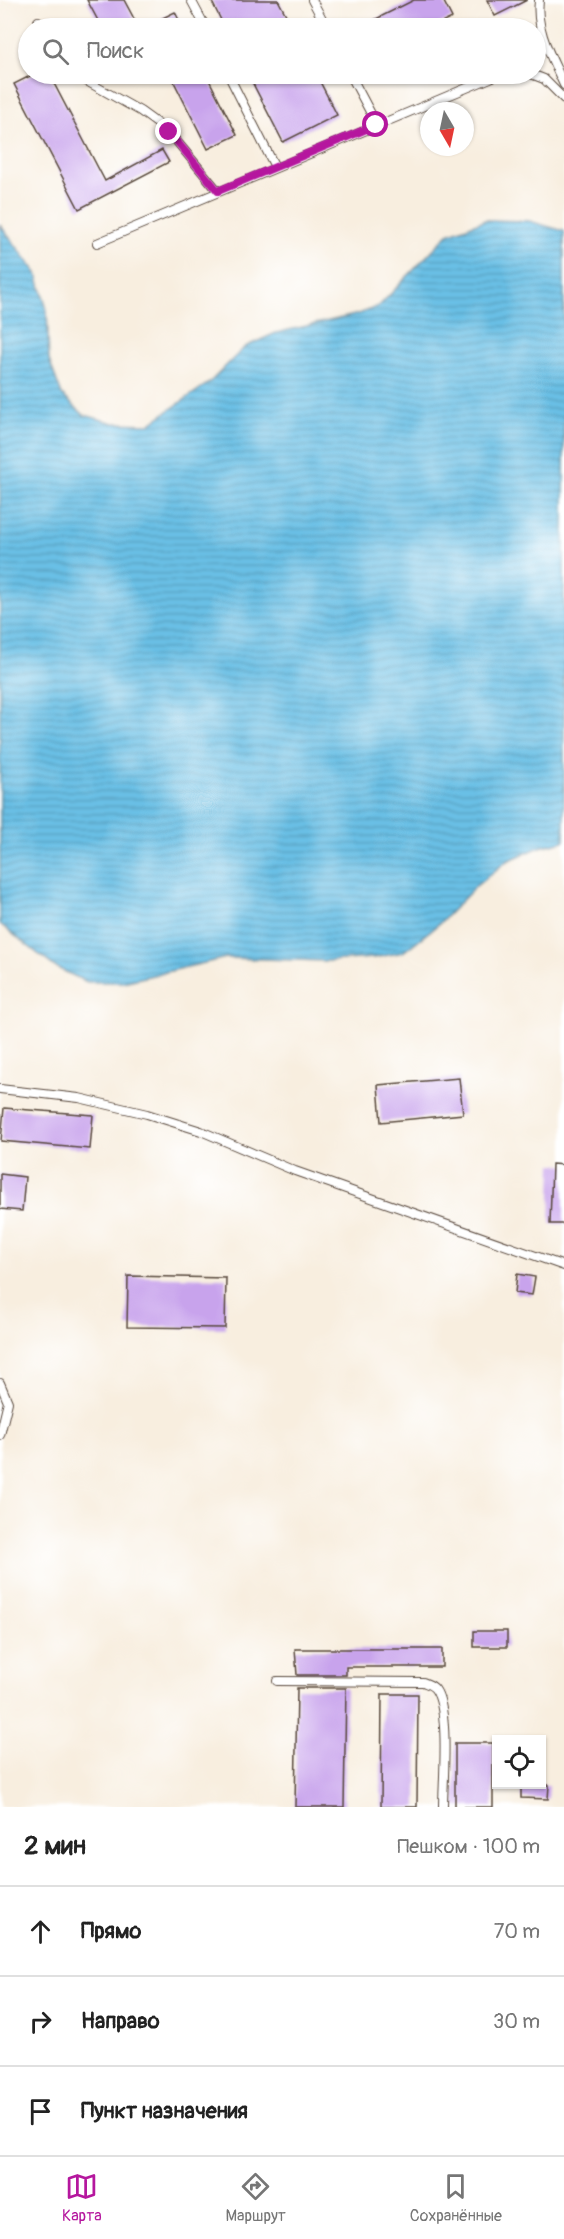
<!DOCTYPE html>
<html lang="ru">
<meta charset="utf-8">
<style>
body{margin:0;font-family:Pangolin,sans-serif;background:#f2f2f2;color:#222}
.controls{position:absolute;right:18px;bottom:18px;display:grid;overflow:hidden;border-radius:0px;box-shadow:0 2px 4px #0004}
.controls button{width:54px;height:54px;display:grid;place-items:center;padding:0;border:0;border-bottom:2px solid #e0e0e0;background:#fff;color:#222;font:30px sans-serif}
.compass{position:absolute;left:420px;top:102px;width:54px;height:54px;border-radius:50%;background:#fff;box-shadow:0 2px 4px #0004;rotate:171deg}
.stop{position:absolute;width:18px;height:18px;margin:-14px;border:4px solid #b5179e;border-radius:50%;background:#fff}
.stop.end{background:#b5179e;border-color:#fff;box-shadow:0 2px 6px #0008}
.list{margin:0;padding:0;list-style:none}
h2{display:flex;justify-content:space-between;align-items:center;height:78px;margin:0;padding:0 24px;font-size:26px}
h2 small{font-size:20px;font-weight:400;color:#767676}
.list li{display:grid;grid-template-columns:39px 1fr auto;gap:18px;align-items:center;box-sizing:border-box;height:90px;padding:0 24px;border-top:2px solid #e0e0e0}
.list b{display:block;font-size:22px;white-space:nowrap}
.list em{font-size:20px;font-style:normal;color:#767676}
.icon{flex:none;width:33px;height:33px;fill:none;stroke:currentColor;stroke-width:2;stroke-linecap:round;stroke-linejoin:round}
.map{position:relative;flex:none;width:564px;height:1807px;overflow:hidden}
.search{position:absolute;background:#fff;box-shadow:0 2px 4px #0004;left:18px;right:18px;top:18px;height:66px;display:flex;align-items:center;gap:15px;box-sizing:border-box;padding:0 21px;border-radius:33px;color:#767676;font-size:22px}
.sheet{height:348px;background:#fff}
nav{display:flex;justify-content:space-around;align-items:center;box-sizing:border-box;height:84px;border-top:2px solid #e0e0e0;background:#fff;font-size:16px;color:#767676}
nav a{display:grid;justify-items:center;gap:3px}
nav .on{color:#b5179e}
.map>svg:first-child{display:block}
.water{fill:url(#water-rules);stroke:#527582;stroke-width:1.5}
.building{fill:#c8a3ec}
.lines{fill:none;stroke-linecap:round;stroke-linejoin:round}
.service-casing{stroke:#57473b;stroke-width:10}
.service{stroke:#fff;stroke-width:8}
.route{stroke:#b5179e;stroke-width:8}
</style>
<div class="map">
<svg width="564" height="1807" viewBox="0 0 564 1807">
<defs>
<pattern id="water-rules" width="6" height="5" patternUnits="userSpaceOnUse" patternTransform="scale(1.5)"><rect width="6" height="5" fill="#69c0e6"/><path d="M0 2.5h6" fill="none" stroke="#589cba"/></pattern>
</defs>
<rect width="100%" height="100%" fill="#fff"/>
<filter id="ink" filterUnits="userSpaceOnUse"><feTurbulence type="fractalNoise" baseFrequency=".0167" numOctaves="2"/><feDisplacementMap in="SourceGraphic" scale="12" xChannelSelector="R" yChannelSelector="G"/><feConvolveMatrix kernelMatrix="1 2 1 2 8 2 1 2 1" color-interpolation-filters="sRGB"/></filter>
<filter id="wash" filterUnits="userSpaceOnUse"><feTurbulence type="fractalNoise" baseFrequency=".008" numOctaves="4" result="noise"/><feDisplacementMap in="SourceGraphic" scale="24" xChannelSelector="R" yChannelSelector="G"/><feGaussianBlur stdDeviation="1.35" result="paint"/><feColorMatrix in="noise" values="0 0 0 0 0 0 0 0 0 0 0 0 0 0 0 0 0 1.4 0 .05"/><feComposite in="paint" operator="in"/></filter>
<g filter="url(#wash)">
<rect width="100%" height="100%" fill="#f8eedf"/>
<polygon class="water" points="485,220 529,221 564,231 564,841 540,847 507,861 476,886 440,923 403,952 373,958 328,961 226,958 123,982 87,982 55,967 0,924 0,225 37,273 47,310 49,360 62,395 84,415 114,423 149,424 210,382 245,347 276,333 359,314 379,306 448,234"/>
<g id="blocks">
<g class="building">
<polygon points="87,0 124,0 139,28 102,28"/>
<polygon points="211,0 278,0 293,28 225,28"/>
<polygon points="414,0 443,0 452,18 431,28 358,28"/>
<polygon points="487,0 527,0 495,16"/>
<polygon points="175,12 183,28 142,28"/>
<polygon points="34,74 49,74 105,181 162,150 169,162 79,209 14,84"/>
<polygon points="170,74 206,74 237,135 208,149"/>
<polygon points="248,74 316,74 337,115 283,142"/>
<polygon points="459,1078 463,1114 381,1122 378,1085"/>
<polygon points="4,1108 93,1115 90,1149 1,1141"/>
<polygon points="552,1164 564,1165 564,1224 550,1224"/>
<polygon points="0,1174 25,1177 22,1211 0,1209"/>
<polygon points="517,1274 535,1277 532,1295 515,1293"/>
<polygon points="128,1276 226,1278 225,1328 127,1327"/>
<rect x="474" y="1631" width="33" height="16"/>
<polygon points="295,1649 442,1649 442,1667 346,1667 346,1675 297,1675"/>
<polygon points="297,1688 346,1688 344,1807 295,1807"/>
<polygon points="382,1694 418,1694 417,1807 381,1807"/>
<rect x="455" y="1743" width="38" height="64"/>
<polygon points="521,1785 549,1785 548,1799 521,1798"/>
</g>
</g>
</g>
<g filter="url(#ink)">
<use href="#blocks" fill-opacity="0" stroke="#57473b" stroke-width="1.5"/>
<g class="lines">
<defs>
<g id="service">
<polyline points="191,0 206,28"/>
<polyline points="312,0 327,28"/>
<path d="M 539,0 C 535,30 552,58 564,85"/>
<polyline points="38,21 43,28"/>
<polyline points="76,74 81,78 140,111 169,132 218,191"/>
<polyline points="228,74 275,167"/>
<polyline points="350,74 377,125"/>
<polyline points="531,74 544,79 564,99"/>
<polyline points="97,243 500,74"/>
<polyline points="0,1089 79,1098 147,1114 201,1131 295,1171 564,1266"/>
<polyline points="0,1383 8,1402 0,1435"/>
<path d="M 277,1681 L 423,1682 C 427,1684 432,1685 435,1689 C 450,1709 443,1781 443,1807"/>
</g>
</defs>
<use href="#service" class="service-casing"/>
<use href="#service" class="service"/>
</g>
</g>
<g class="lines" filter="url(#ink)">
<polyline class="route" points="169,132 218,191 376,125"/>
</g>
</svg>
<div class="controls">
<button><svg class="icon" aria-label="locate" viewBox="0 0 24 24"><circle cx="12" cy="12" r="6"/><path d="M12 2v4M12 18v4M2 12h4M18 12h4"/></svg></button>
</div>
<svg class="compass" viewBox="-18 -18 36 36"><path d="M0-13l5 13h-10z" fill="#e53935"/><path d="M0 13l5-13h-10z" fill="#767676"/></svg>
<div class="stop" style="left:376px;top:125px"></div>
<div class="stop end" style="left:169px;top:132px"></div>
<div class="search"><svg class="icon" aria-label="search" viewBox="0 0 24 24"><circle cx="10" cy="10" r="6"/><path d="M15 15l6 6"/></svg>Поиск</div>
</div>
<section class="sheet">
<h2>2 мин<small>Пешком · 100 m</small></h2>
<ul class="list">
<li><svg class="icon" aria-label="ahead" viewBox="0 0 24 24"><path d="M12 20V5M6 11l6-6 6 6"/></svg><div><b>Прямо</b></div><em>70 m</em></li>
<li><svg class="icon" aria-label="right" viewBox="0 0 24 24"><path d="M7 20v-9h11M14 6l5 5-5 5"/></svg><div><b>Направо</b></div><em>30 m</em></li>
<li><svg class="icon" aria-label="arrive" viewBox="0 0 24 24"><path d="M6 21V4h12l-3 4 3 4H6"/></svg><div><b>Пункт назначения</b></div></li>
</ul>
</section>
<nav>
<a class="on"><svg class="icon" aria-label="map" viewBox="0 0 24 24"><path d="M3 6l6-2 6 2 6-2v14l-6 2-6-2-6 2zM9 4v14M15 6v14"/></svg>Карта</a>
<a><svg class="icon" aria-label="directions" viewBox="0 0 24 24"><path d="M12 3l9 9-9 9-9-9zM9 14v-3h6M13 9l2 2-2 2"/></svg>Маршрут</a>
<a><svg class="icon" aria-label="saved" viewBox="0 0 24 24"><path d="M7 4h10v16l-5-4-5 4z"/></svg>Сохранённые</a>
</nav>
